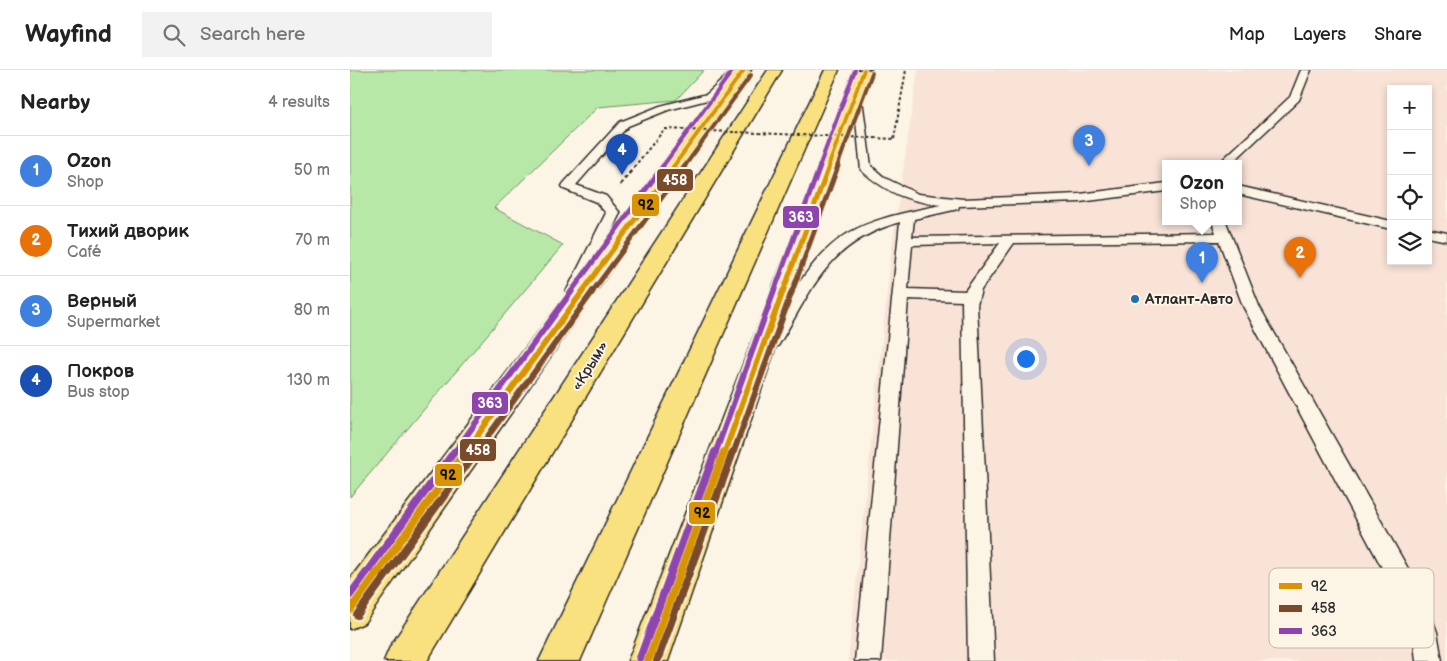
<!DOCTYPE html>
<meta charset="utf-8">
<style>
body{margin:0;font-family:"Balsamiq Sans",sans-serif;background:#f2f2f2;color:#222}
.controls{position:absolute;right:15px;top:15px;display:grid;overflow:hidden;border-radius:0px;box-shadow:0 2px 8px #0003}
.controls button{width:45px;height:45px;display:grid;place-items:center;padding:0;border:0;border-bottom:1px solid #e0e0e0;background:#fff;color:#222;font:25px sans-serif}
.you{position:absolute;left:675px;top:288px;width:18px;height:18px;margin:-12px;border:4px solid #fff;border-radius:50%;background:#1a73e8;box-shadow:0 0 0 8px #1a73e833}
.badge{display:grid;place-items:center;width:32px;height:32px;border-radius:50%;background:#0f766e;color:#fff;font-size:16px;font-weight:700}
.pin{position:absolute;translate:-50% -41px;filter:drop-shadow(0 1px 2px #0008)}
.pin::after{content:'';position:absolute;top:26px;width:18px;height:15px;background:inherit;clip-path:polygon(0 0,100% 0,50% 100%)}
.popup{position:absolute;left:812px;top:90px;width:80px;height:65px;box-sizing:border-box;display:grid;place-content:center;border-radius:0px;background:#fff;filter:drop-shadow(0 1px 4px #0005);font-size:16px;white-space:nowrap;color:#767676}
.popup b{font-size:19px;color:#222}
.popup::after{content:'';position:absolute;left:50%;top:100%;margin-left:-10px;border:10px solid transparent;border-top-color:#fff}
.list{margin:0;padding:0;list-style:none}
h2{display:flex;justify-content:space-between;align-items:center;height:65px;margin:0;padding:0 20px;font-size:21px}
h2 small{font-size:16px;font-weight:400;color:#767676}
.list li{display:grid;grid-template-columns:32px 1fr auto;gap:15px;align-items:center;box-sizing:border-box;height:70px;padding:0 20px;border-top:1px solid #e0e0e0}
.list b{display:block;font-size:19px;white-space:nowrap}
.list p{margin:0;font-size:16px;white-space:nowrap;color:#767676}
.list em{font-size:16px;font-style:normal;color:#767676}
.icon{flex:none;width:28px;height:28px;fill:none;stroke:currentColor;stroke-width:2;stroke-linecap:round;stroke-linejoin:round}
.map{position:relative;flex:none;width:1097px;height:591px;overflow:hidden}
header{display:flex;align-items:center;gap:30px;box-sizing:border-box;height:70px;padding:0 25px;background:#fff;border-bottom:1px solid #e0e0e0}
header strong{font-size:24px}
nav{display:flex;gap:28px;margin-inline-start:auto;font-size:18px}
.search{width:350px;height:45px;background:#f2f2f2;display:flex;align-items:center;gap:12px;box-sizing:border-box;padding:0 18px;border-radius:0px;color:#767676;font-size:19px}
main{display:flex}
aside{flex:1;background:#fff}
.map>svg:first-child{display:block}
.built{fill:#f9e2d6;fill-rule:evenodd}
.green{fill:#b8e8a7;stroke:#728a69}
.lines{fill:none;stroke-linecap:round;stroke-linejoin:round}
.service-casing{stroke:#2b2b2b;stroke-width:3}
.primary-casing{stroke:#2b2b2b;stroke-width:3}
.motorway-casing{stroke:#2b2b2b;stroke-width:3}
.path-far1{stroke:#2b2b2b;stroke-width:2;stroke-dasharray:3 2.5;stroke-linecap:butt}
.path{stroke:#2b2b2b;stroke-width:2.5;stroke-dasharray:4 3;stroke-linecap:butt}
.service{fill:#fcf5e5;fill-rule:evenodd}
.primary{fill:#fae180;fill-rule:evenodd}
.motorway{fill:#fae180;fill-rule:evenodd}
.path-bridge{stroke:#2b2b2b;stroke-width:2;stroke-dasharray:3 2.5;stroke-linecap:butt}
.bus-1-far3-casing{stroke:#fcf5e5;stroke-width:6}
.bus-1-far2-casing{stroke:#fcf5e5;stroke-width:8}
.bus-1-far1-casing{stroke:#fcf5e5;stroke-width:10}
.bus-1-casing{stroke:#fcf5e5;stroke-width:12}
.bus-2-far3-casing{stroke:#fcf5e5;stroke-width:6}
.bus-2-far2-casing{stroke:#fcf5e5;stroke-width:8}
.bus-2-far1-casing{stroke:#fcf5e5;stroke-width:10}
.bus-2-casing{stroke:#fcf5e5;stroke-width:12}
.bus-3-far3-casing{stroke:#fcf5e5;stroke-width:6}
.bus-3-far2-casing{stroke:#fcf5e5;stroke-width:8}
.bus-3-far1-casing{stroke:#fcf5e5;stroke-width:10}
.bus-3-casing{stroke:#fcf5e5;stroke-width:12}
.bus-1-far3{stroke:#d89406;stroke-width:4}
.bus-1-far2{stroke:#d89406;stroke-width:5}
.bus-1-far1{stroke:#d89406;stroke-width:6}
.bus-1{stroke:#d89406;stroke-width:8}
.bus-2-far3{stroke:#7a4b2a;stroke-width:4}
.bus-2-far2{stroke:#7a4b2a;stroke-width:5}
.bus-2-far1{stroke:#7a4b2a;stroke-width:6}
.bus-2{stroke:#7a4b2a;stroke-width:8}
.bus-3-far3{stroke:#8e44ad;stroke-width:4}
.bus-3-far2{stroke:#8e44ad;stroke-width:5}
.bus-3-far1{stroke:#8e44ad;stroke-width:6}
.bus-3{stroke:#8e44ad;stroke-width:8}
.poi-dot{fill:#1f6fb2;stroke:#fcf5e5;stroke-width:2}
.labels{text-anchor:middle;dominant-baseline:central;stroke-width:4;stroke-linejoin:round;paint-order:stroke}
.poi-label{font-size:15px;font-weight:bold;fill:#2b2b2b;stroke:#fcf5e5;text-anchor:start}
.street-label{font-size:15px;fill:#2b2b2b;stroke:#fcf5e5}
.key{fill:#fcf5e5;stroke:#bdb8ad;stroke-width:1}
.key-label{font-size:14px;fill:#2b2b2b}
.line-badge{stroke:#fcf5e5;stroke-width:2}
.badge-label{font-size:14px;text-anchor:middle;font-weight:bold;fill:#fff}
.pale-badge-label{font-size:14px;text-anchor:middle;font-weight:bold;fill:#111}
</style>
<header>
<strong>Wayfind</strong>
<div class="search"><svg class="icon" aria-label="search" viewBox="0 0 24 24"><circle cx="10" cy="10" r="6"/><path d="M15 15l6 6"/></svg>Search here</div>
<nav><a>Map</a><a>Layers</a><a>Share</a></nav>
</header>
<main>
<aside>
<h2>Nearby<small>4 results</small></h2>
<ul class="list">
<li><span class="badge" style="background:#3f7fe0">1</span><div><b>Ozon</b><p>Shop</p></div><em>50 m</em></li>
<li><span class="badge" style="background:#e8710a">2</span><div><b>Тихий дворик</b><p>Café</p></div><em>70 m</em></li>
<li><span class="badge" style="background:#3f7fe0">3</span><div><b>Верный</b><p>Supermarket</p></div><em>80 m</em></li>
<li><span class="badge" style="background:#1a4fb4">4</span><div><b>Покров</b><p>Bus stop</p></div><em>130 m</em></li>
</ul>
</aside>
<div class="map">
<svg width="1097" height="591" viewBox="0 0 1097 591">
<rect width="100%" height="100%" fill="#fcf5e5"/>
<filter id="ink" filterUnits="userSpaceOnUse"><feTurbulence type="fractalNoise" baseFrequency=".02" numOctaves="2"/><feDisplacementMap in="SourceGraphic" scale="10" xChannelSelector="R" yChannelSelector="G"/><feConvolveMatrix kernelMatrix="1 2 1 2 8 2 1 2 1" color-interpolation-filters="sRGB"/></filter>
<g filter="url(#ink)">
<path class="built" d="M 568,0 L 1097,0 L 1097,591 L 498,591 L 542,176 ZM 1041,19 L 1078,19 L 1078,191 L 1041,191 ZM 816,94 L 888,94 L 888,152 L 816,152 Z"/>
<polygon class="green" points="0,0 354,0 326,30 248,37 144,138 213,175 0,427"/>
<g class="lines">
<defs>
<g id="service">
<polygon points="383,0 393,0 365,28 318,40 278,56 226,115 256,126 270,143 232,222 224,227 219,225 216,222 256,143 246,132 214,119 212,116 214,113 270,52 310,36 357,24"/>
<polygon points="951,0 961,0 949,30 881,94 868,94 940,27"/>
<path d="M 503,20 L 511,22 L 521,96 L 535,108 L 568,124 L 613,129 L 730,124 L 816,113 L 816,121 L 730,132 L 609,136 L 608,139 L 564,149 L 562,167 L 866,163 L 862,152 L 876,152 L 909,236 L 1073,525 L 1087,562 L 1092,591 L 1066,591 L 1063,562 L 1054,539 L 893,236 L 869,171 L 664,173 L 631,220 L 627,235 L 644,591 L 618,591 L 612,231 L 558,229 L 531,591 L 505,591 L 550,152 C 477,173 464,217 428,276 L 416,276 L 414,272 C 436,235 459,187 497,164 C 525,147 560,142 591,135 C 557,131 537,123 511,100 ZM 650,173 L 615,221 L 558,219 L 562,175 Z"/>
<polygon points="888,116 1041,151 1041,159 888,124"/>
<polygon points="1078,159 1097,163 1097,171 1078,167"/>
</g>
<g id="primary">
<polygon points="387,0 401,0 14,553 0,559 0,509"/>
<polygon points="507,0 521,0 318,591 278,591"/>
</g>
<g id="motorway">
<polygon points="418,0 432,0 77,591 34,591 40,577"/>
<polygon points="475,0 489,0 230,591 189,591"/>
</g>
</defs>
<use href="#service" class="service-casing"/>
<use href="#primary" class="primary-casing"/>
<use href="#motorway" class="motorway-casing"/>
<g class="path-far1">
<polyline points="544,69 556,0"/>
<polyline points="284,97 313,61"/>
</g>
<polyline class="path" points="270,115 285,96"/>
<use href="#service" class="service"/>
<use href="#primary" class="primary"/>
<use href="#motorway" class="motorway"/>
<polyline class="path-bridge" points="315,59 544,69"/>
<defs>
<g id="bus-1-far3">
<polyline points="323,97 394,0"/>
<polyline points="478,97 514,0"/>
</g>
<g id="bus-1-far2">
<polyline points="232,222 324,96"/>
<polyline points="433,222 479,96"/>
</g>
<g id="bus-1-far1">
<polyline points="114,384 233,221"/>
<polyline points="374,384 433,221"/>
</g>
<g id="bus-1">
<polyline points="0,540 115,382"/>
<polyline points="298,591 374,382"/>
</g>
<g id="bus-2-far3">
<polyline points="334,97 401,5"/>
<polyline points="487,97 522,3"/>
</g>
<g id="bus-2-far2">
<polyline points="242,222 335,96"/>
<polyline points="442,222 488,96"/>
</g>
<g id="bus-2-far1">
<polyline points="125,384 243,221"/>
<polyline points="383,384 442,221"/>
</g>
<g id="bus-2">
<polyline points="7,545 126,382"/>
<polyline points="307,591 383,382"/>
</g>
<g id="bus-3-far3">
<polyline points="312,97 383,0"/>
<polyline points="469,97 505,0"/>
</g>
<g id="bus-3-far2">
<polyline points="221,222 313,96"/>
<polyline points="424,222 470,96"/>
</g>
<g id="bus-3-far1">
<polyline points="103,384 222,221"/>
<polyline points="365,384 424,221"/>
</g>
<g id="bus-3">
<polyline points="0,525 104,382"/>
<polyline points="290,588 365,382"/>
</g>
</defs>
<use href="#bus-1-far3" class="bus-1-far3-casing"/>
<use href="#bus-1-far2" class="bus-1-far2-casing"/>
<use href="#bus-1-far1" class="bus-1-far1-casing"/>
<use href="#bus-1" class="bus-1-casing"/>
<use href="#bus-2-far3" class="bus-2-far3-casing"/>
<use href="#bus-2-far2" class="bus-2-far2-casing"/>
<use href="#bus-2-far1" class="bus-2-far1-casing"/>
<use href="#bus-2" class="bus-2-casing"/>
<use href="#bus-3-far3" class="bus-3-far3-casing"/>
<use href="#bus-3-far2" class="bus-3-far2-casing"/>
<use href="#bus-3-far1" class="bus-3-far1-casing"/>
<use href="#bus-3" class="bus-3-casing"/>
<use href="#bus-1-far3" class="bus-1-far3"/>
<use href="#bus-1-far2" class="bus-1-far2"/>
<use href="#bus-1-far1" class="bus-1-far1"/>
<use href="#bus-1" class="bus-1"/>
<use href="#bus-2-far3" class="bus-2-far3"/>
<use href="#bus-2-far2" class="bus-2-far2"/>
<use href="#bus-2-far1" class="bus-2-far1"/>
<use href="#bus-2" class="bus-2"/>
<use href="#bus-3-far3" class="bus-3-far3"/>
<use href="#bus-3-far2" class="bus-3-far2"/>
<use href="#bus-3-far1" class="bus-3-far1"/>
<use href="#bus-3" class="bus-3"/>
</g>
</g>
<circle class="poi-dot" cx="785" cy="229" r="5"/>
<g class="labels">
<g class="poi-label">
<text x="795" y="229">Атлант-Авто</text>
</g>
<g class="street-label">
<text transform="translate(240 296) rotate(-58)">«Крым»</text>
</g>
</g>
<rect x="919" y="498" width="165" height="80" rx="8" class="key"/>
<rect x="929" y="513" width="23" height="6" fill="#d89406"/>
<rect x="929" y="535" width="23" height="7" fill="#7a4b2a"/>
<rect x="929" y="558" width="23" height="6" fill="#8e44ad"/>
<g class="key-label">
<text x="961" y="521">92</text>
<text x="961" y="543">458</text>
<text x="961" y="566">363</text>
</g>
<g class="line-badge">
<rect x="306" y="98" width="38" height="24" rx="5" fill="#7a4b2a"/>
<rect x="281" y="123" width="29" height="24" rx="5" fill="#d89406"/>
<rect x="432" y="135" width="38" height="24" rx="5" fill="#8e44ad"/>
<rect x="121" y="321" width="38" height="24" rx="5" fill="#8e44ad"/>
<rect x="109" y="368" width="38" height="24" rx="5" fill="#7a4b2a"/>
<rect x="84" y="393" width="29" height="24" rx="5" fill="#d89406"/>
<rect x="338" y="431" width="28" height="24" rx="5" fill="#d89406"/>
</g>
<g class="badge-label">
<text x="325" y="115">458</text>
<text x="451" y="152">363</text>
<text x="140" y="338">363</text>
<text x="128" y="385">458</text>
</g>
<g class="pale-badge-label">
<text x="296" y="140">92</text>
<text x="98" y="410">92</text>
<text x="352" y="448">92</text>
</g>
</svg>
<div class="controls">
<button>+</button>
<button>−</button>
<button><svg class="icon" aria-label="locate" viewBox="0 0 24 24"><circle cx="12" cy="12" r="6"/><path d="M12 2v4M12 18v4M2 12h4M18 12h4"/></svg></button>
<button><svg class="icon" aria-label="layers" viewBox="0 0 24 24"><path d="M12 4l9 5-9 5-9-5zM3 14l9 5 9-5"/></svg></button>
</div>
<div class="you"></div>
<div class="pin badge" style="left:852px;top:213px;background:#3f7fe0">1</div>
<div class="popup"><b>Ozon</b>Shop</div>
<div class="pin badge" style="left:950px;top:208px;background:#e8710a">2</div>
<div class="pin badge" style="left:739px;top:96px;background:#3f7fe0">3</div>
<div class="pin badge" style="left:272px;top:105px;background:#1a4fb4">4</div>
</div>
</main>
